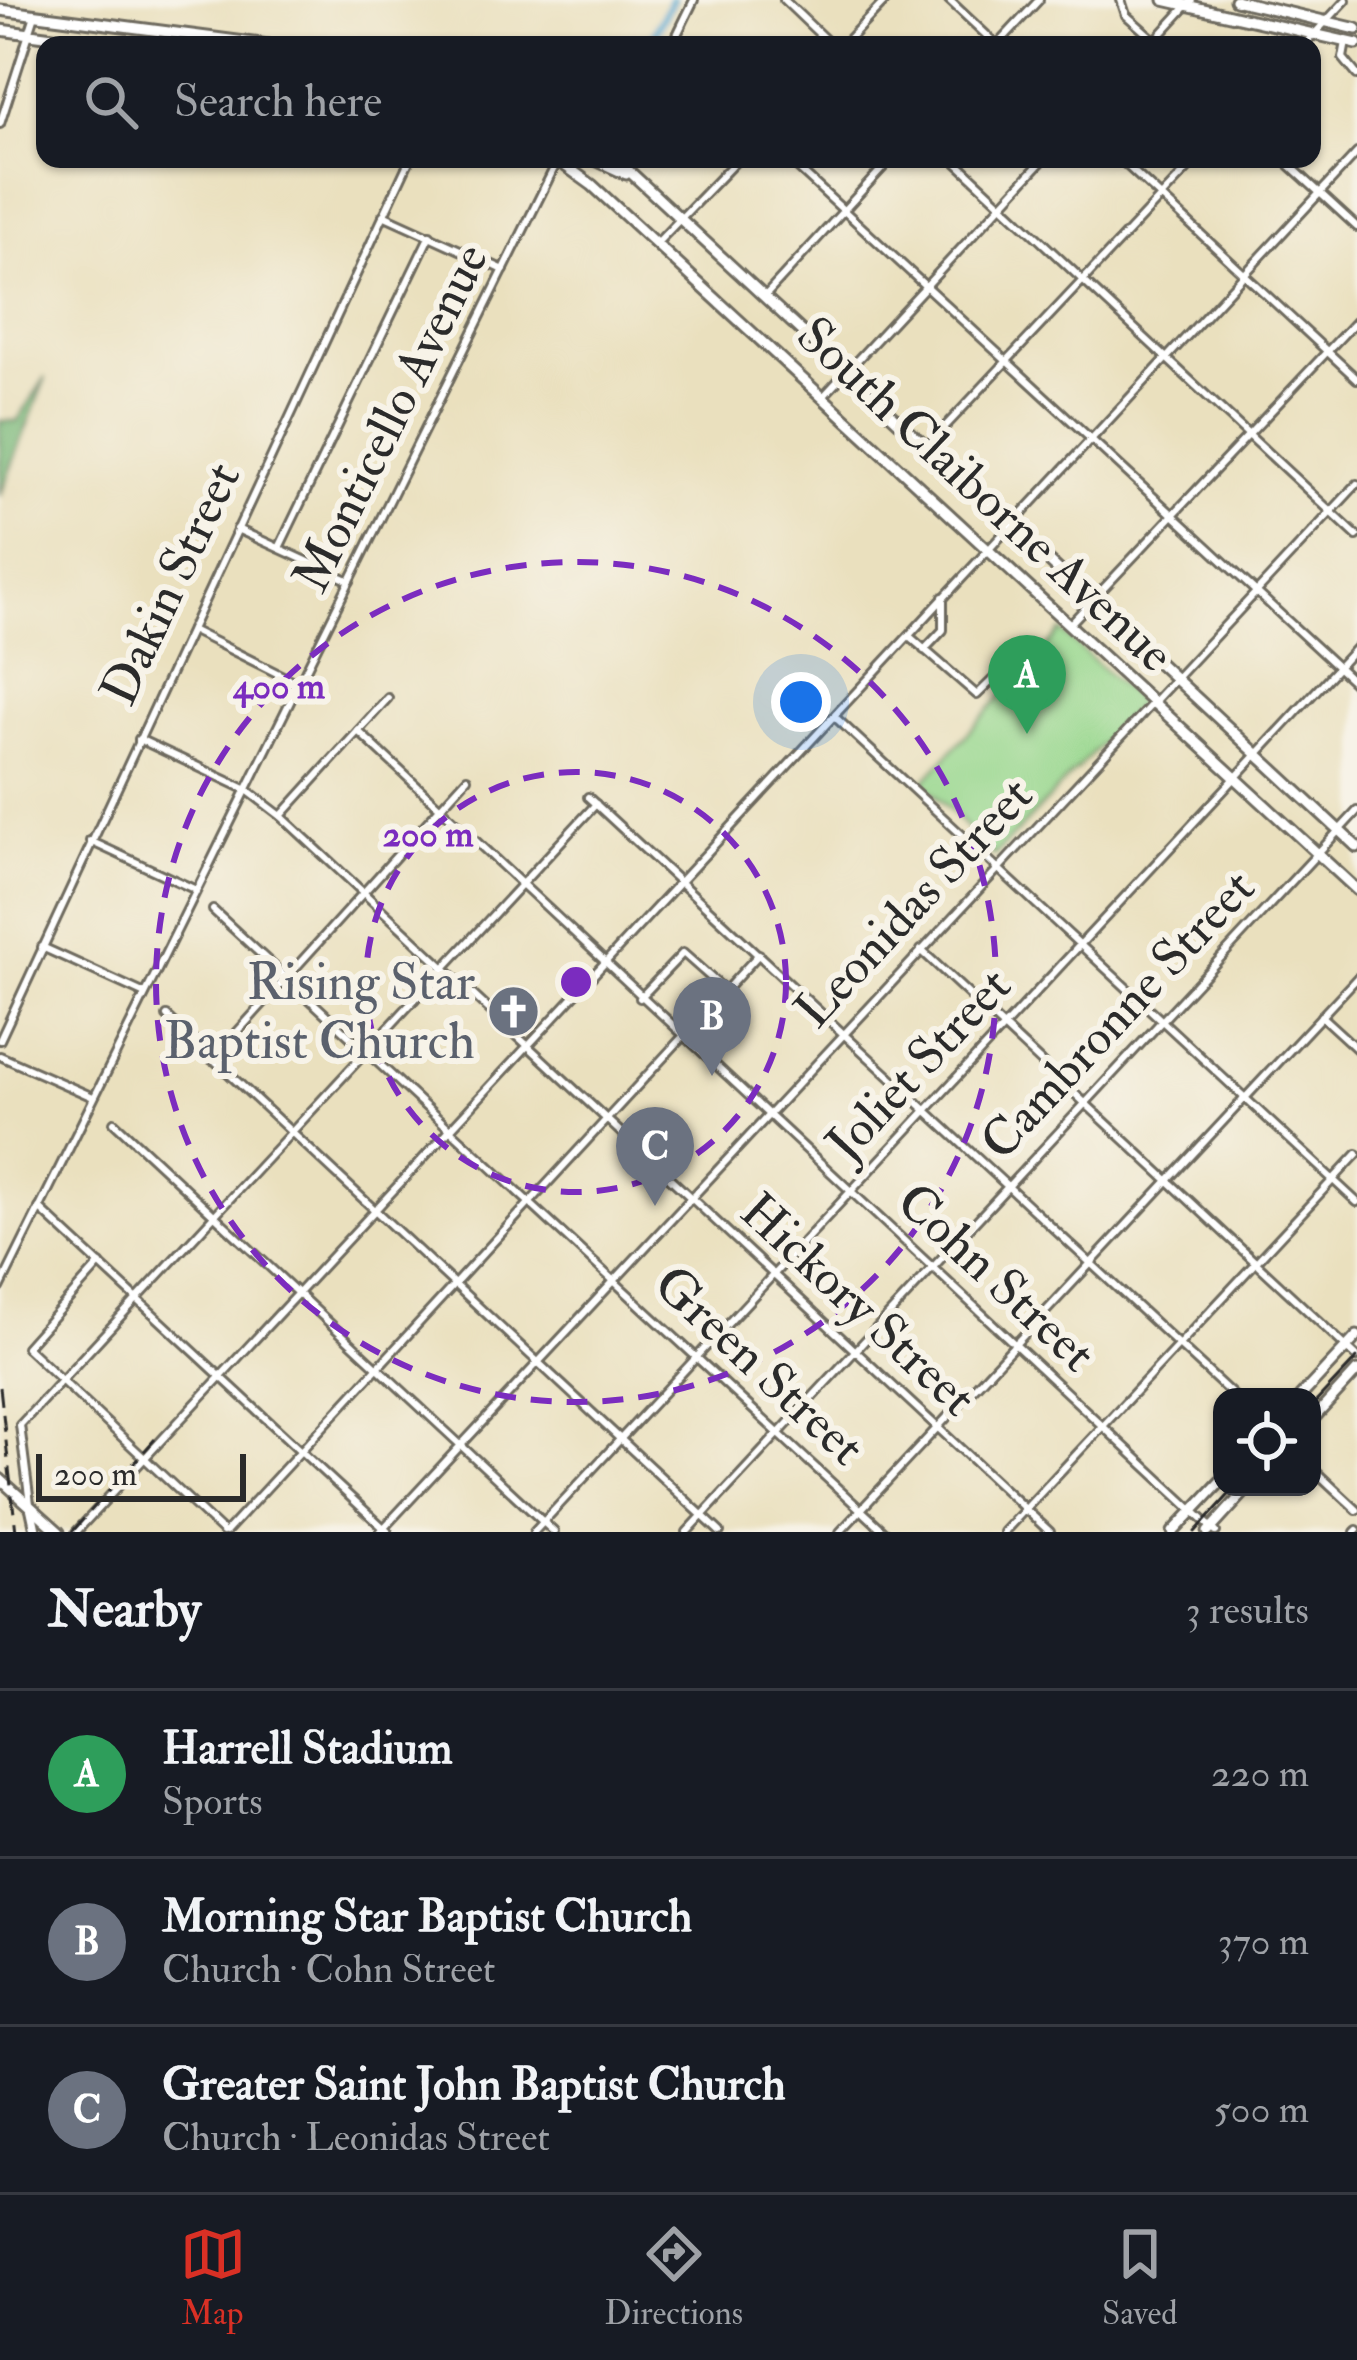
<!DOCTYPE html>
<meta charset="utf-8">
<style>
body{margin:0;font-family:"IM FELL Double Pica",serif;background:#20242c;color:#f1f3f6}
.controls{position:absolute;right:36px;bottom:36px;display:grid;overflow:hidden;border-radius:24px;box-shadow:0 3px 9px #0004}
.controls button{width:108px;height:108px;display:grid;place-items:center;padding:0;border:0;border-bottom:3px solid #363941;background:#171b24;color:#f1f3f6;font:60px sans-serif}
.scale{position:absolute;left:36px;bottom:30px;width:210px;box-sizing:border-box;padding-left:12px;border:6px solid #2b2b2b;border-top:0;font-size:33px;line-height:42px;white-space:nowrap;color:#2b2b2b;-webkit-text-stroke:9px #f7f3e8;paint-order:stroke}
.you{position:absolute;left:801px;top:702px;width:42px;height:42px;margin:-30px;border:9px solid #fff;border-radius:50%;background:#1a73e8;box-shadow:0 0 0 18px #1a73e833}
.badge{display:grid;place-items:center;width:78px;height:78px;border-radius:50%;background:#d93025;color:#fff;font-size:39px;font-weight:700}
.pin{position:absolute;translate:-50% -99px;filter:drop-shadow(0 3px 6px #0008)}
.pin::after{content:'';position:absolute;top:63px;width:42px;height:36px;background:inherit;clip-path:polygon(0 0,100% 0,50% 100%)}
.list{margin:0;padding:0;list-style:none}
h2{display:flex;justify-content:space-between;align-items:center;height:156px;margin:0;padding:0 48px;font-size:51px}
h2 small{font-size:39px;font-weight:400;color:#9ea1a6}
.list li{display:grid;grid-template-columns:78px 1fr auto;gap:36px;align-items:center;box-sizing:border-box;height:168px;padding:0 48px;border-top:3px solid #363941}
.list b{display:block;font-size:45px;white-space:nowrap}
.list p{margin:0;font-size:39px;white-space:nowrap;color:#9ea1a6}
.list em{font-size:39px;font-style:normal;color:#9ea1a6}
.icon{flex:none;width:66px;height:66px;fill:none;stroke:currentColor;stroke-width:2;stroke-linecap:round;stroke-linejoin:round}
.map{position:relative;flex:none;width:1357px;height:1532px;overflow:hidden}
.search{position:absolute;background:#171b24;box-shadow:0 3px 9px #0004;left:36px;right:36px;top:36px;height:132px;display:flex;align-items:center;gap:30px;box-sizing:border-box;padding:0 42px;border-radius:24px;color:#9ea1a6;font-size:45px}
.sheet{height:660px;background:#171b24}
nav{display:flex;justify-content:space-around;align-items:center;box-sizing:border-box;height:168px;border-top:3px solid #363941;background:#171b24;font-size:33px;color:#9ea1a6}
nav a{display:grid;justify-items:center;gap:6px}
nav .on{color:#d93025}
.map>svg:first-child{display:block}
.green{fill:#97d78d;stroke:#61815c;stroke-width:3}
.forest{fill:#79b878;stroke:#527252;stroke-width:3}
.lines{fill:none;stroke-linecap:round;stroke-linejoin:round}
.canal{stroke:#53a5ce;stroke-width:8}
.minor-casing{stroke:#6e6a5e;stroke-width:12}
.tertiary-casing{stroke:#6e6a5e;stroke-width:14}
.secondary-casing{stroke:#6e6a5e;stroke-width:15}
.primary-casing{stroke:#6e6a5e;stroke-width:15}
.minor{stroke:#fff;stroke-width:6}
.tertiary{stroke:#fff;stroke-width:8}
.secondary{stroke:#fff;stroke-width:9}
.primary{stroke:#fff;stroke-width:9}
.tram{stroke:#2b2b2b;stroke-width:3}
.rail{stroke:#2b2b2b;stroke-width:3;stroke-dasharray:18 9;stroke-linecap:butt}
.ring{fill:none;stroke:#7b2cbf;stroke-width:6;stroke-dasharray:21 15}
.labels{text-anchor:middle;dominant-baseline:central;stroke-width:12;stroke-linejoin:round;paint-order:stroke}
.street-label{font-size:51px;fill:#2b2b2b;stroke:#f7f3e8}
.worship-label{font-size:51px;fill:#5b616d;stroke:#f7f3e8;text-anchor:end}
.centre{fill:#7b2cbf;stroke:#f7f3e8;stroke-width:6}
.ring-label{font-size:36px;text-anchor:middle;font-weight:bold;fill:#7b2cbf;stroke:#f7f3e8;stroke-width:12;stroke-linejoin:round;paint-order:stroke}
</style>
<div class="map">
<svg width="1357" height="1532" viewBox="0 0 1357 1532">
<rect width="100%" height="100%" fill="#f7f3e8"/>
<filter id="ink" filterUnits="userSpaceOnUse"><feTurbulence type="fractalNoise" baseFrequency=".00833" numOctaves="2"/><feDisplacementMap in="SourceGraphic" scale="24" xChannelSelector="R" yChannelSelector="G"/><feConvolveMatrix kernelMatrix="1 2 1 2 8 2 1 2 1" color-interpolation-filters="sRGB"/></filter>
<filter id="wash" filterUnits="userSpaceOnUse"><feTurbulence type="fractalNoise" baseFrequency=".004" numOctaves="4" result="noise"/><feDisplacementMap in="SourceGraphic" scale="48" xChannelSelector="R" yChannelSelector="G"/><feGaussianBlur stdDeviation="2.7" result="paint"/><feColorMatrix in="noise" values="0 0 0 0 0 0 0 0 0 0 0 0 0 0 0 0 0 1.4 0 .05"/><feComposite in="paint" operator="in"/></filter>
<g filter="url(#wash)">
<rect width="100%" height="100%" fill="#eae0be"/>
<polygon class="green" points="1061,631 1140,703 994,856 923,782"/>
<polygon class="forest" points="46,377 0,496 0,421 17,421"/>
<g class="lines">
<polyline class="canal" points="649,45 672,0"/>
</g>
</g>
<g filter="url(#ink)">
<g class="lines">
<defs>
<g id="minor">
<polyline points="784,0 831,45"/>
<polyline points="949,0 997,45"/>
<polyline points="1121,0 1126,15 1160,45"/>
<polyline points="1346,42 1343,58 1357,75"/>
<polyline points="672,45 694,0"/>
<polyline points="843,45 886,0"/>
<polyline points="997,45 1039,0"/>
<polyline points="1151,45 1192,0"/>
<polyline points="1304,45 1346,0"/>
<polyline points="0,124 35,15"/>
<polyline points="788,159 1357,685"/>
<polyline points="953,159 1357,536"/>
<polyline points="1120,159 1357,379"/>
<polyline points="1283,159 1357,227"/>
<polyline points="383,215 504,270"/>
<polyline points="657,243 738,159"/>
<polyline points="765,296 891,159"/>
<polyline points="822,398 1044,159"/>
<polyline points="926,447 1197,159"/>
<polyline points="237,529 350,581"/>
<polyline points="279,548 430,235"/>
<polyline points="1070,624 1357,320"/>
<polyline points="191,630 299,684"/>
<polyline points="909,636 977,695 1019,654"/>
<polyline points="924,650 943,630 943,597"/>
<polyline points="835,717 1357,1202"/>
<polyline points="358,731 1216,1532"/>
<polyline points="139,739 247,790 281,816 1050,1532"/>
<polyline points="588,797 1235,1397"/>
<polyline points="281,816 388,698"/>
<polyline points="90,841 196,890"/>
<polyline points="213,910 885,1532"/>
<polyline points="42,947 145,994"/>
<polyline points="921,950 1357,1357"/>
<polyline points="640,998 683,953 727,992"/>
<polyline points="167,1016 720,1532"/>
<polyline points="1321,1016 1357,1049"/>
<polyline points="0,1040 410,159"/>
<polyline points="0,1056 93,1097"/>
<polyline points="212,1060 467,778"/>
<polyline points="114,1122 554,1532"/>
<polyline points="39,1208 388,1532"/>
<polyline points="100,1264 26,1347 223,1532"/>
<polyline points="0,1288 557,162"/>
<polyline points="1312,1468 1357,1510"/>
<polyline points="30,1504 20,1425 596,804"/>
<polyline points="76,1532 1357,153"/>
<polyline points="226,1532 759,954"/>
<polyline points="380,1532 1357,484"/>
<polyline points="534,1532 1357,647"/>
<polyline points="687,1532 1357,811"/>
<polyline points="840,1532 1357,978"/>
<polyline points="1004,1532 1357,1154"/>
<polyline points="1355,1532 1357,1530"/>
</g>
<polyline id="tertiary" points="31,1509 36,1532"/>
<g id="secondary">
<polyline points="1300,1397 1357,1336"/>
<polyline points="1312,1420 1357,1371"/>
<polyline points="0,1479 59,1532"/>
<polyline points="1173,1532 1222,1480"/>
<polyline points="1208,1532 1249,1487"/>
</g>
<g id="primary">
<polyline points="1164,0 1357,44"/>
<polyline points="1235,0 1357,29"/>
<polyline points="0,10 269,45"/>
<polyline points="0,30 113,45"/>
<polyline points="556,159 592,185 1357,890"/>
<polyline points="593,159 626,174"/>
<polyline points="616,159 1357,847"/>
</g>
</defs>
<use href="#minor" class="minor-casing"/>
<use href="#tertiary" class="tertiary-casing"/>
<use href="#secondary" class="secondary-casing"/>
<use href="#primary" class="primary-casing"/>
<use href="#minor" class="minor"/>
<use href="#tertiary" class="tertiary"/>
<use href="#secondary" class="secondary"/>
<use href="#primary" class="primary"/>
<g class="tram">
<polyline points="1312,1406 1357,1358"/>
<polyline points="1195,1532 1236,1487"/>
</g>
<g class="rail">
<polyline points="0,1387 16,1532"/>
<polyline points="72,1532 155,1439"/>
</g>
</g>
</g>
<g class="ring">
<circle cx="576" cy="982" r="210"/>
<circle cx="576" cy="982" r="420"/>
</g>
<defs>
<symbol id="church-disc" viewBox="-11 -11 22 22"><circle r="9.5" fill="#6b7280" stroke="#f7f3e8"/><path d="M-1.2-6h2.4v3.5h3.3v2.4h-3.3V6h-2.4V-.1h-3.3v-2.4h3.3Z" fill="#fff"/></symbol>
</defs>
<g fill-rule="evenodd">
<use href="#church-disc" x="484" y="982" width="59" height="59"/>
</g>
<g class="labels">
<g class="street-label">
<text transform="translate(391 418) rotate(-64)">Monticello Avenue</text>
<text transform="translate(985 495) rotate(43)">South Claiborne Avenue</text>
<text transform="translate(171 584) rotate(-65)">Dakin Street</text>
<text transform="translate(914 903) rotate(-47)">Leonidas Street</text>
<text transform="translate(1118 1015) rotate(-47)">Cambronne Street</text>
<text transform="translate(919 1065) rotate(-47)">Joliet Street</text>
<text transform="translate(996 1278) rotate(43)">Cohn Street</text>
<text transform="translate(858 1305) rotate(43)">Hickory Street</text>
<text transform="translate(759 1366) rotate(43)">Green Street</text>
</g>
<g class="worship-label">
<text x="475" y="983">Rising Star<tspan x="475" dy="59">Baptist Church</tspan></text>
</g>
</g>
<circle cx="576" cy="982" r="18" class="centre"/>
<g class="ring-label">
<text x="279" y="698">400 m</text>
<text x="428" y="846">200 m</text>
</g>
</svg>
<div class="controls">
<button><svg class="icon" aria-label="locate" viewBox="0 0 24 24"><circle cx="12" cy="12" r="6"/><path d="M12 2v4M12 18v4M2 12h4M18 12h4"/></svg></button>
</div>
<div class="scale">200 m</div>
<div class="you"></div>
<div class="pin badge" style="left:1027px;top:734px;background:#2e9e5b">A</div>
<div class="pin badge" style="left:712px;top:1076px;background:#6b7280">B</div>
<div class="pin badge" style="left:655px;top:1206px;background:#6b7280">C</div>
<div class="search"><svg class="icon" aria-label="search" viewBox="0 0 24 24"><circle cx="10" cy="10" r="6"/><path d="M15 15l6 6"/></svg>Search here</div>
</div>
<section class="sheet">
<h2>Nearby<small>3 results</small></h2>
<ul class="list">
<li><span class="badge" style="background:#2e9e5b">A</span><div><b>Harrell Stadium</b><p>Sports</p></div><em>220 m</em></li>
<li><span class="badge" style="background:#6b7280">B</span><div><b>Morning Star Baptist Church</b><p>Church · Cohn Street</p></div><em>370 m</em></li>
<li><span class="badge" style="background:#6b7280">C</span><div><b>Greater Saint John Baptist Church</b><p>Church · Leonidas Street</p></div><em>500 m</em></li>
</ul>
</section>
<nav>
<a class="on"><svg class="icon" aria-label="map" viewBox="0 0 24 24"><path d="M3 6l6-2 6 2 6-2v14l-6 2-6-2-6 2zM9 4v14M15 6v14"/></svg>Map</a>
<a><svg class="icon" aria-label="directions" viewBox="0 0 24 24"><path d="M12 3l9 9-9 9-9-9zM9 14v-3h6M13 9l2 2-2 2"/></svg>Directions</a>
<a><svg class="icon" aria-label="saved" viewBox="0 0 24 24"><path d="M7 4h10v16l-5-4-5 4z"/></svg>Saved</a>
</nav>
